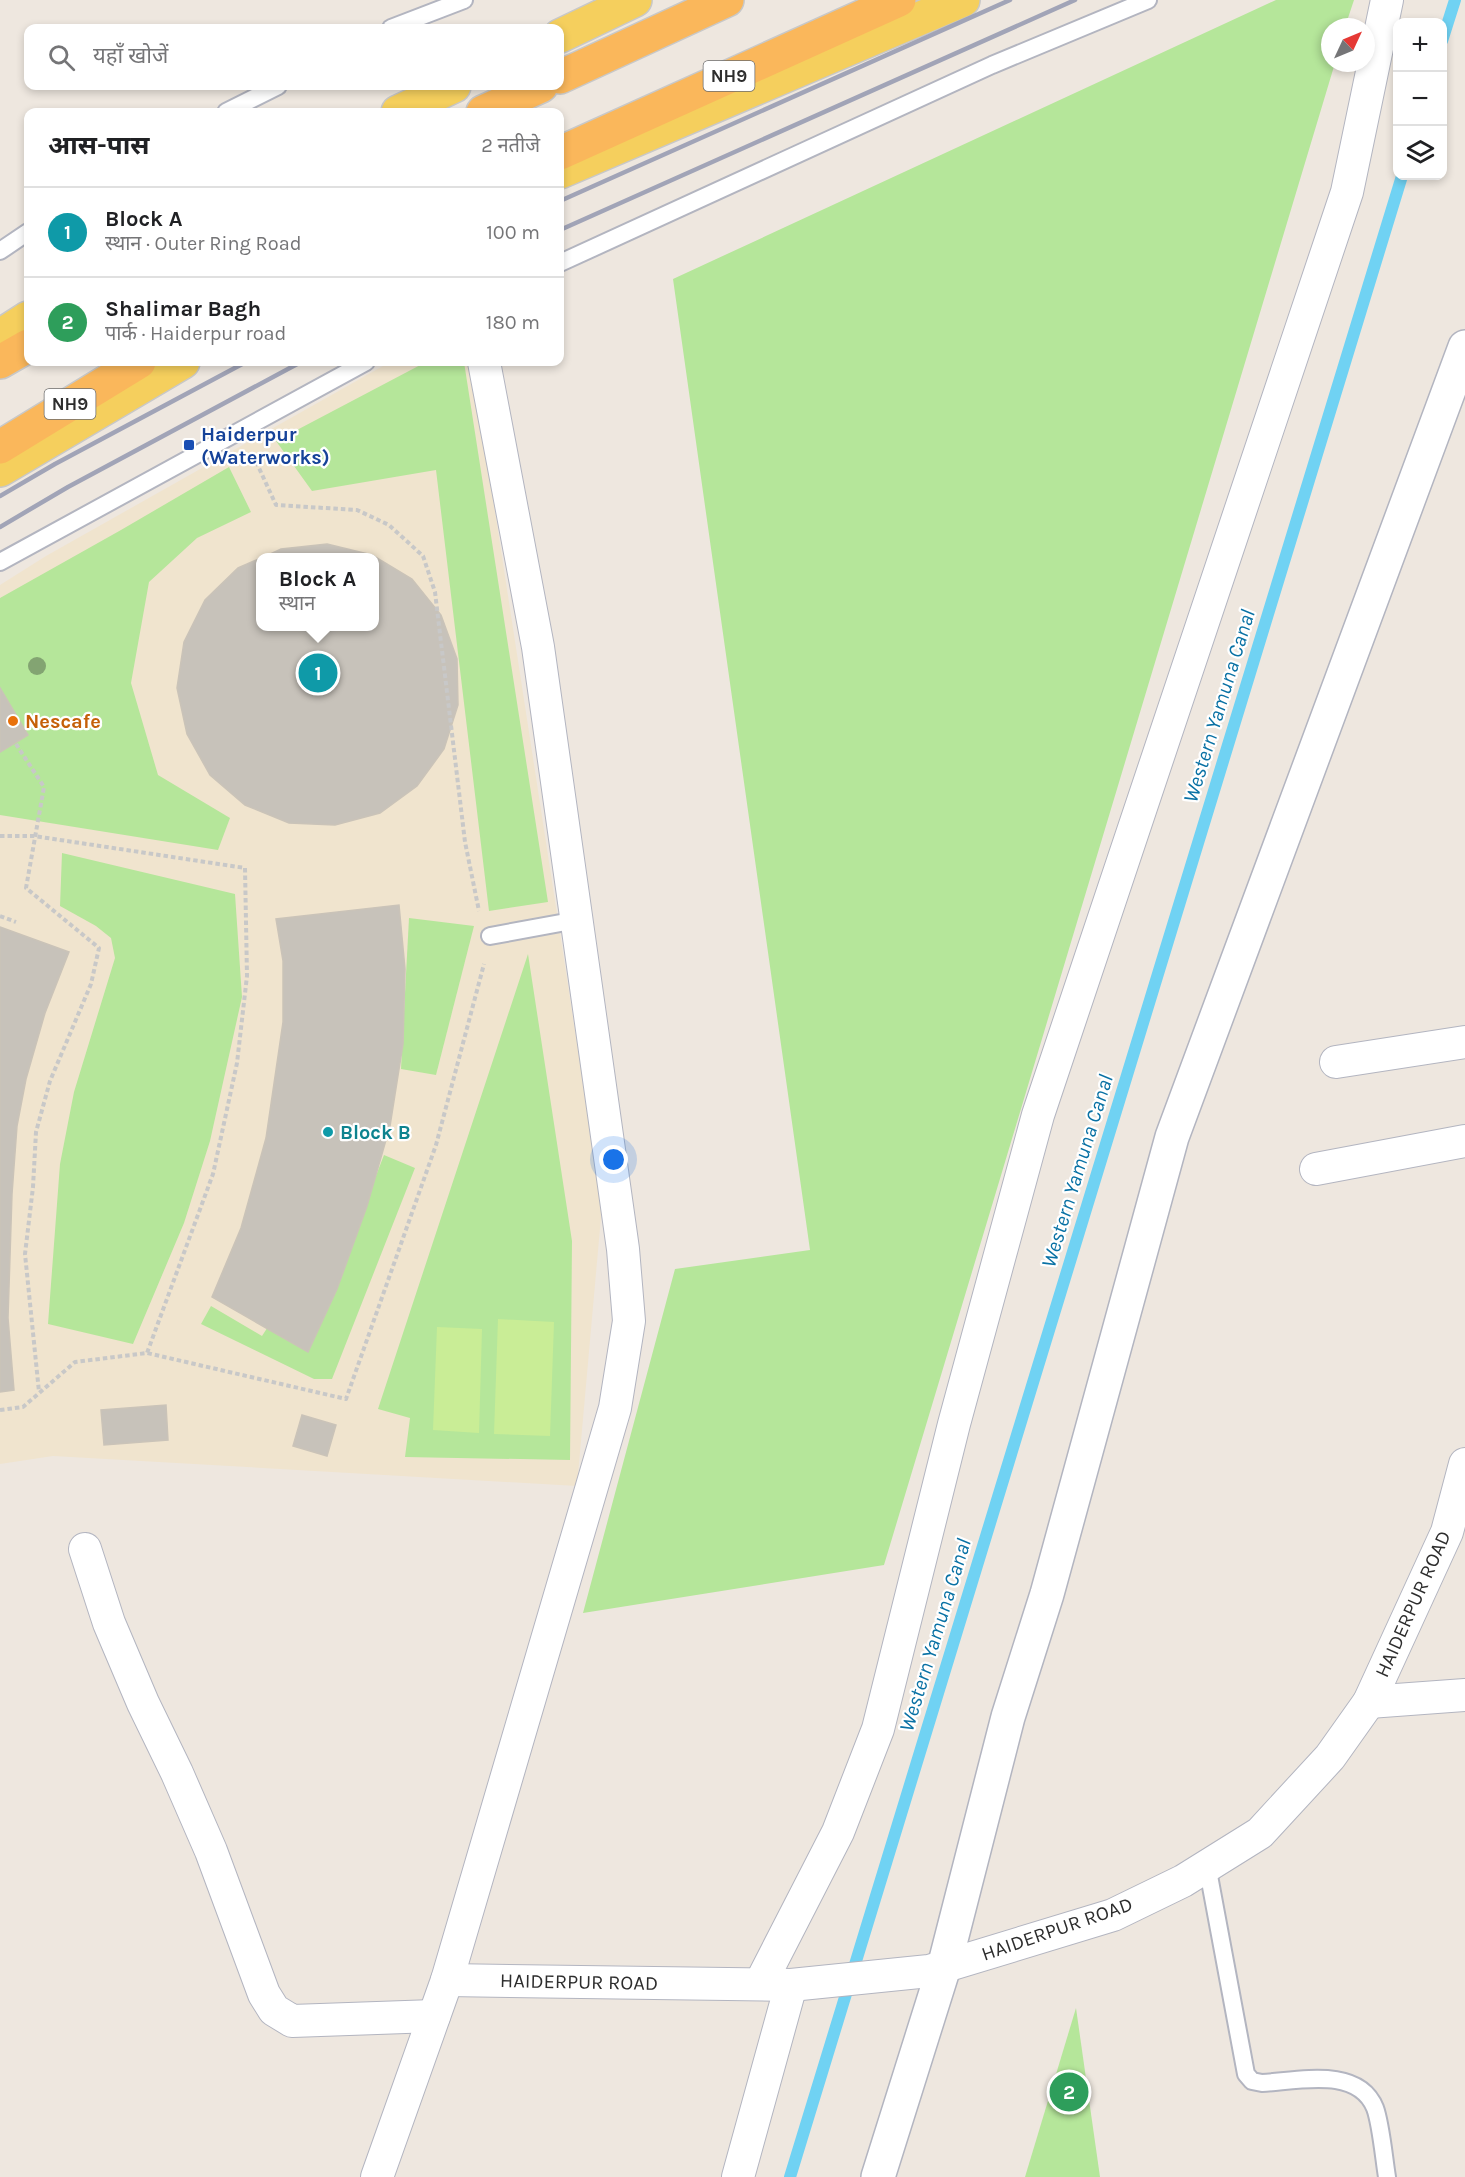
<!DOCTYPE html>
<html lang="hi">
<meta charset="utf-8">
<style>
body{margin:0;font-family:Karla,"Noto Sans Devanagari",sans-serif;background:#f2f2f2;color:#202124}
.controls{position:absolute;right:18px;top:18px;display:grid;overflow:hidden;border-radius:12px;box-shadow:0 3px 9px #0003}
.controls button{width:54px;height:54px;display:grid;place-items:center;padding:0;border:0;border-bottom:2px solid #e0e0e0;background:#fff;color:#202124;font:30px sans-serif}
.compass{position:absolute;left:1321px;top:18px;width:54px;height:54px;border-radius:50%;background:#fff;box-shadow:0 3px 9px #0003;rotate:46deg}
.you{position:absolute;left:614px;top:1160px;width:21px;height:21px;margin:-15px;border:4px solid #fff;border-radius:50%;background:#1a73e8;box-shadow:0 0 0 9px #1a73e833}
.badge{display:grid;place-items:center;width:39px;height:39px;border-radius:50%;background:#0b8043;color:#fff;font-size:20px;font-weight:700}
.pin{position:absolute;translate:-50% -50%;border:3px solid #fff;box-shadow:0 2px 6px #0006}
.popup{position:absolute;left:256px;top:553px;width:123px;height:78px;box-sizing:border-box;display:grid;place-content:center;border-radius:12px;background:#fff;filter:drop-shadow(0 2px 4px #0005);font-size:20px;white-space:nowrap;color:#757577}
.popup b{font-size:22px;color:#202124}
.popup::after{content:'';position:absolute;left:50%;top:100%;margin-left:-12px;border:12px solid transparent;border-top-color:#fff}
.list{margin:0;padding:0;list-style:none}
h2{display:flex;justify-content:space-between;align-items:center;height:78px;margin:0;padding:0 24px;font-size:26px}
h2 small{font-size:20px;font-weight:400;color:#757577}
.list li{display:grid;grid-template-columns:39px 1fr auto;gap:18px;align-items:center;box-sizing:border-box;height:90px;padding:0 24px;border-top:2px solid #e0e0e0}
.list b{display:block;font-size:22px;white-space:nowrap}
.list p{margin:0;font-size:20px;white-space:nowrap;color:#757577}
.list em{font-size:20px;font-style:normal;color:#757577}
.icon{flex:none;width:33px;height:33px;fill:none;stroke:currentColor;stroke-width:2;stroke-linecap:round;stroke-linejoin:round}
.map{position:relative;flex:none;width:1465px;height:2177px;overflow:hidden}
.search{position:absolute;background:#fff;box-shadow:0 3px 9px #0003;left:24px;top:24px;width:540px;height:66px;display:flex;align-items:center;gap:15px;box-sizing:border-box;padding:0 21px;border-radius:12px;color:#757577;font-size:22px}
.panel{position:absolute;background:#fff;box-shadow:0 3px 9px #0003;left:24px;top:108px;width:540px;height:258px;border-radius:12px}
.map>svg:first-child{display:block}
.education{fill:#f0e4ce;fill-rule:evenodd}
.green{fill:#b5e69a}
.pitch{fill:#c9ed96}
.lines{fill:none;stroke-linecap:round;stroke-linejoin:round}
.stream{stroke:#70d2f3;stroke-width:12}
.building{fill:#c7c2ba;stroke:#cac3b8;stroke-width:1.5}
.service-casing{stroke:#b3b5c0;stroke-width:20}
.minor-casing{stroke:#b3b5c0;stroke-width:34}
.tertiary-casing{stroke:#b3b5c0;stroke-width:36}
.primary-casing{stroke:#c8c8c8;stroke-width:36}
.trunk-casing{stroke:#c8c8c8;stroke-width:36}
.path{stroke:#c8c8c8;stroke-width:4;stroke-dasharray:4.5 3;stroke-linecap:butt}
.service{stroke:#fff;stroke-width:16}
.minor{stroke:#fff;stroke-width:32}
.tertiary{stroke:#fff;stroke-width:33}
.primary{stroke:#f5cf5d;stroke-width:33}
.trunk{stroke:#fab75b;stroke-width:33}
.rail{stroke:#a1a4b7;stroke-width:4.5}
.tree{fill:#83a472}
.transit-dot{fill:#1a4fb4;stroke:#fff;stroke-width:2}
.food-dot{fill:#e8710a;stroke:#fff;stroke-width:2}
.culture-dot{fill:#0f9aa8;stroke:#fff;stroke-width:2}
.labels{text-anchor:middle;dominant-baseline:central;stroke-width:4.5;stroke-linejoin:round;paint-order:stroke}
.shield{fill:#fff;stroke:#6c6c6c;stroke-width:1.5}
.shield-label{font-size:18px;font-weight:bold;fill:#2d2d2d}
.transit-label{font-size:20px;font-weight:bold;fill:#164399;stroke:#fff;text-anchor:start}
.food-label{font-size:20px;font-weight:bold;fill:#c56008;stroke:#fff;text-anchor:start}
.culture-label{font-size:20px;font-weight:bold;fill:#0d838f;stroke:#fff;text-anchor:start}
.street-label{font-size:20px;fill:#2d2d2d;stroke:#fff}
.water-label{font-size:21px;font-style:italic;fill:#0971a4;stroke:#fff}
</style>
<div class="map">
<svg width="1465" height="2177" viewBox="0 0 1465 2177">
<rect width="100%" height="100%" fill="#eee7df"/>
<path class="education" d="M 390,362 L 472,362 L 602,1206 L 577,1486 L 53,1456 L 0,1464 L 0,585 L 46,556 ZM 261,558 L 375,558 L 375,626 L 261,626 Z"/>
<g class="green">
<polygon points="1276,0 1354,0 1345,27 1330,27 1330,63 1335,63 884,1565 583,1613 675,1269 810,1250 673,279"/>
<polygon points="426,362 464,362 548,902 489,911 436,470 312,491 276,441"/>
<polygon points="229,467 251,512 197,538 149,582 131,683 158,775 230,818 218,850 0,815 0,598 121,530"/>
<polygon points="62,853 235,894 242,997 210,1141 184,1223 133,1344 48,1324 60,1164 74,1092 115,958 111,938 96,926 60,906"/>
<polygon points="409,918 474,926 436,1075 401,1069"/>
<polygon points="528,954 572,1241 570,1460 405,1457 410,1418 378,1409"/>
<polygon points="384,1155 415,1168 332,1379 314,1379 201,1324 211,1306 262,1336 273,1319 313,1338"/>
<polygon points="1076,2008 1100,2177 1025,2177"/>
</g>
<g class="pitch">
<polygon points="498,1319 554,1322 550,1436 494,1434"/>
<polygon points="437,1327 482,1329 479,1433 433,1430"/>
</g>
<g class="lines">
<g class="stream">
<polyline points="1442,41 1455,0"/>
<polyline points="790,2177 1402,176"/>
</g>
</g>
<g class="building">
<polygon points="327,544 372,555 412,579 441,615 457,659 458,705 444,749 417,786 380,813 335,825 289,823 245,805 210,775 187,734 177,688 184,642 205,600 238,568 261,558 261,626 375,626 375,558 262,558 281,549"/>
<polygon points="0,688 28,735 0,752"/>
<polygon points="399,905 405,969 403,1044 390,1126 367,1206 337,1289 308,1352 212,1297 241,1228 266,1138 283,1022 283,961 276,919"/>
<polygon points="0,927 69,952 45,1013 26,1079 17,1126 12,1194 8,1318 14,1390 0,1392"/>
<polygon points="166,1405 168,1440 104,1445 101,1410"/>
<polygon points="302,1415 336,1425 327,1456 293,1446"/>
</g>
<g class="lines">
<defs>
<g id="service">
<polyline points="391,28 464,0"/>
<polyline points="226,112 278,86"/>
<polyline points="0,251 28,232"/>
<polyline points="560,263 992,65 1148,0"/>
<polyline points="0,562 366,362"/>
<polyline points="490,936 577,920"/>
<path d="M 1207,1865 L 1246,2074 L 1252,2081 L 1262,2083 C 1298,2081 1358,2066 1375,2108 C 1381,2124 1384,2159 1387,2177"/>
</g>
<g id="minor">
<polyline points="1336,1062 1465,1042"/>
<polyline points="1316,1169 1465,1141"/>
<polyline points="85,1549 109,1623 143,1703 177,1773 211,1851 264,1994 274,2010 292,2021 434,2016"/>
<polyline points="1369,1702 1465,1695"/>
<polyline points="447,1980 791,1985 929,1971 1113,1915 1183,1881 1260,1833 1330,1757 1369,1702 1447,1532 1465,1464"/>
<polyline points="760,1984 838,1832 878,1729 954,1424 1038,1115 1347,192 1387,0"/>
<polyline points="377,2177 447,1980 615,1408 629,1321 623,1249 538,647 484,362"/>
<polyline points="738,2177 791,1985"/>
</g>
<polyline id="tertiary" points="878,2177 944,1967 1008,1717 1047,1594 1172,1137 1465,347"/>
<g id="primary">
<polyline points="560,36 635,0"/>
<polyline points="398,112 454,86"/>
<polyline points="560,172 963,0"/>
<polyline points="0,336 28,318"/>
<polyline points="0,470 183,362"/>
</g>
<g id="trunk">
<polyline points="560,77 727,0"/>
<polyline points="483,112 541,86"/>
<polyline points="560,153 899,0"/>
<polyline points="0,362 28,346"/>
<polyline points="0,447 139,362"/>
</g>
</defs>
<use href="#service" class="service-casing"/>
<use href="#minor" class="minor-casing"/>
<use href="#tertiary" class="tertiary-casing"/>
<use href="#primary" class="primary-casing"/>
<use href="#trunk" class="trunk-casing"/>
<g class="path">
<polyline points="253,455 276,505 357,510 389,525 423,556 435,592 465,842 479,911"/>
<polyline points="16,744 44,787 26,888 99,948 91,984 50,1081 36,1132 33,1187 25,1254 39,1392"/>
<polyline points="0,836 34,836 245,868 247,976 237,1063 213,1174 147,1353"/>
<polyline points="0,916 16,922"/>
<polyline points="0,1410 23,1407 75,1362 147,1353 346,1399 436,1145 484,964"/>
</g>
<use href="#service" class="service"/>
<use href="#minor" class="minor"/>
<use href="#tertiary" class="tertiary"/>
<use href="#primary" class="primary"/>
<use href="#trunk" class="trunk"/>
<g class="rail">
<polyline points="560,201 1010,0"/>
<polyline points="560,230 1075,0"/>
<polyline points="0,496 55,464 246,362"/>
<polyline points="0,527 68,487 301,362"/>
</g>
</g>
<circle class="tree" cx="37" cy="666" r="9"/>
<rect class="transit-dot" x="183" y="439" width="12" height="12" rx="3"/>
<circle class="food-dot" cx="13" cy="721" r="6"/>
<circle class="culture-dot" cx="328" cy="1132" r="6"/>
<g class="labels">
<g class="shield">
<rect x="703.5" y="61" width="51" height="30" rx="4.5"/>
<rect x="44.5" y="389" width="51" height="30" rx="4.5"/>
</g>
<g class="shield-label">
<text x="729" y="76">NH9</text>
<text x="70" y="404">NH9</text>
</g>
<g class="transit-label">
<text x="201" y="434">Haiderpur<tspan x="201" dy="23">(Waterworks)</tspan></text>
</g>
<g class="food-label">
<text x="25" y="721">Nescafe</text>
</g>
<g class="culture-label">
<text x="340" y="1132">Block B</text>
</g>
<g class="street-label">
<text transform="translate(1413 1604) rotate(-66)">HAIDERPUR ROAD</text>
<text transform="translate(1057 1929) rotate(-19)">HAIDERPUR ROAD</text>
<text transform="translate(579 1982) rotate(1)">HAIDERPUR ROAD</text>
</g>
<g class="water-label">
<text transform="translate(1219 706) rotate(-73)">Western Yamuna Canal</text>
<text transform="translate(1077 1171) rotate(-73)">Western Yamuna Canal</text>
<text transform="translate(935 1635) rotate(-73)">Western Yamuna Canal</text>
</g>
</g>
</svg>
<div class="controls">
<button>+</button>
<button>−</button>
<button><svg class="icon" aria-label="layers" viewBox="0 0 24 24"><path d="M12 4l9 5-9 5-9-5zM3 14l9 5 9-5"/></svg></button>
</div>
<svg class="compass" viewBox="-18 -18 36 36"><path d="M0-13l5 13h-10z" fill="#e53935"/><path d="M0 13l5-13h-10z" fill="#757577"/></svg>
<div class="you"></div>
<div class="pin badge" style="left:318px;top:673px;background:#0f9aa8">1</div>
<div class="popup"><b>Block A</b>स्थान</div>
<div class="pin badge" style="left:1069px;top:2092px;background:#2e9e5b">2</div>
<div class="search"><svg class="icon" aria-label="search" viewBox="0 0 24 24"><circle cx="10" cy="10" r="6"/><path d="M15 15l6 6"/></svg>यहाँ खोजें</div>
<section class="panel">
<h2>आस-पास<small>2 नतीजे</small></h2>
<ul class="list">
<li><span class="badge" style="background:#0f9aa8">1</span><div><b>Block A</b><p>स्थान · Outer Ring Road</p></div><em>100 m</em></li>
<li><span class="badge" style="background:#2e9e5b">2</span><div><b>Shalimar Bagh</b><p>पार्क · Haiderpur road</p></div><em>180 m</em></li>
</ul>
</section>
</div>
